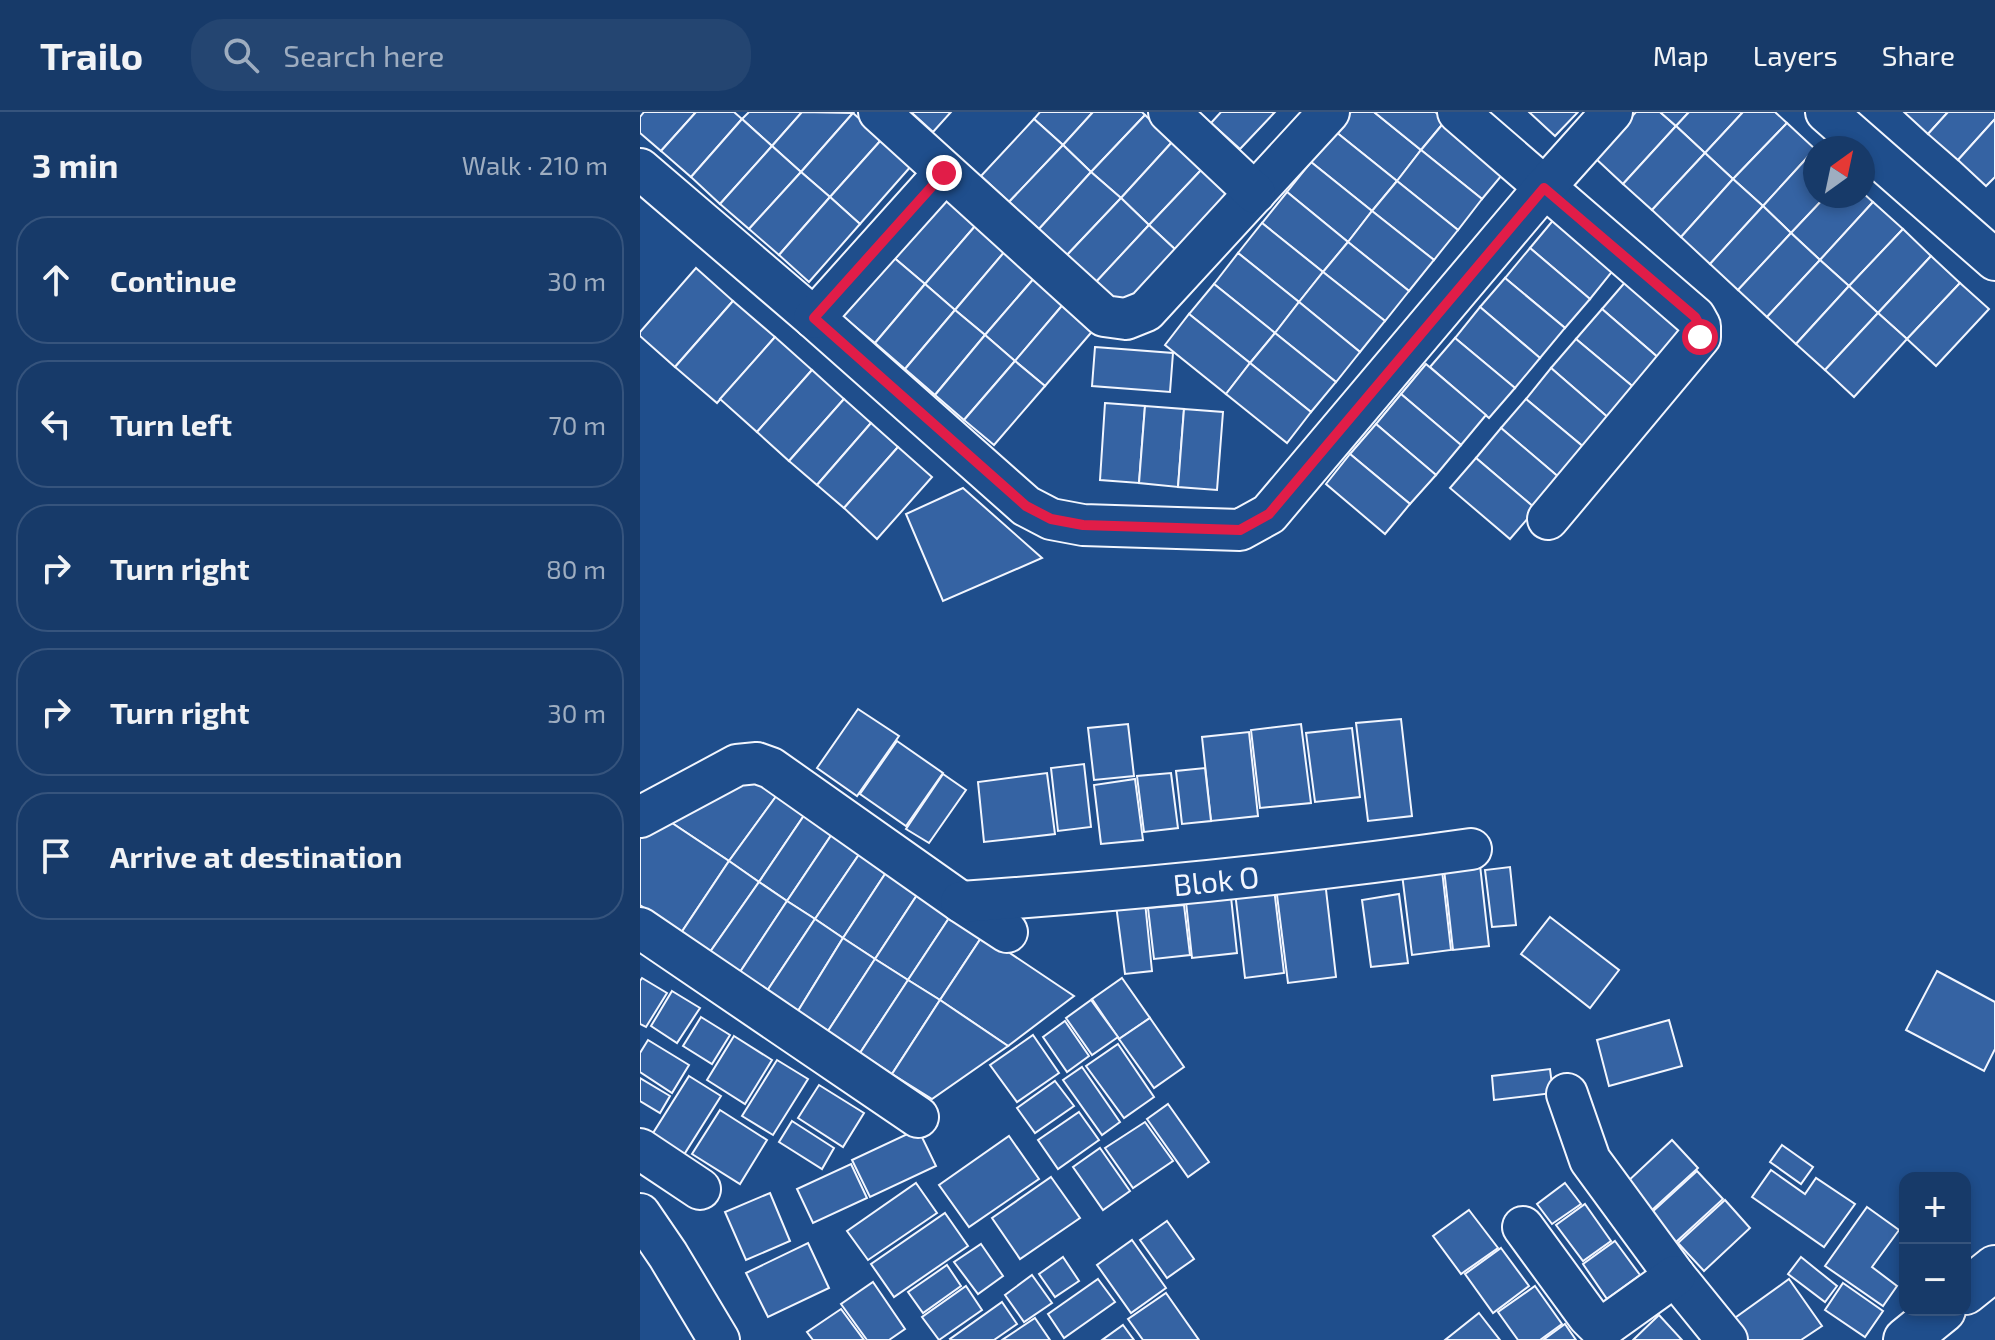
<!DOCTYPE html>
<meta charset="utf-8">
<style>
body{margin:0;font-family:"Exo 2",sans-serif;background:#244571;color:#f1f3f6}
.controls{position:absolute;right:24px;bottom:24px;display:grid;overflow:hidden;border-radius:16px;box-shadow:0 4px 12px #0003}
.controls button{width:72px;height:72px;display:grid;place-items:center;padding:0;border:0;border-bottom:2px solid #36547d;background:#173a69;color:#f1f3f6;font:40px sans-serif}
.compass{position:absolute;left:1163px;top:24px;width:72px;height:72px;border-radius:50%;background:#173a69;box-shadow:0 4px 12px #0003;rotate:33deg}
.stop{position:absolute;width:24px;height:24px;margin:-18px;border:6px solid #e11d48;border-radius:50%;background:#fff}
.stop.end{background:#e11d48;border-color:#fff;box-shadow:0 2px 8px #0008}
.list{margin:0;padding:0;list-style:none}
h2{display:flex;justify-content:space-between;align-items:center;height:104px;margin:0;padding:0 32px;font-size:34px}
h2 small{font-size:26px;font-weight:400;color:#9eadc0}
.list li{display:grid;grid-template-columns:52px 1fr auto;gap:24px;align-items:center;box-sizing:border-box;height:128px;margin:0 16px 16px;padding:0 16px;border:2px solid #36547d;border-radius:32px}
.list b{display:block;font-size:30px;white-space:nowrap}
.list em{font-size:26px;font-style:normal;color:#9eadc0}
.icon{flex:none;width:44px;height:44px;fill:none;stroke:currentColor;stroke-width:2;stroke-linecap:round;stroke-linejoin:round}
.map{position:relative;flex:none;width:1355px;height:1228px;overflow:hidden}
header{display:flex;align-items:center;gap:48px;box-sizing:border-box;height:112px;padding:0 40px;background:#173a69;border-bottom:2px solid #36547d}
header strong{font-size:38px}
nav{display:flex;gap:44px;margin-inline-start:auto;font-size:28px}
.search{width:560px;height:72px;background:#244571;display:flex;align-items:center;gap:20px;box-sizing:border-box;padding:0 28px;border-radius:32px;color:#9eadc0;font-size:30px}
main{display:flex}
aside{flex:1;background:#173a69}
.map>svg:first-child{display:block}
.building{fill:#3563a3;stroke:#f2f6ff;stroke-width:2}
.lines{fill:none;stroke-linecap:round;stroke-linejoin:round}
.minor-casing{stroke:#f2f6ff;stroke-width:44}
.tertiary-casing{stroke:#f2f6ff;stroke-width:48}
.minor{stroke:#1f4e8c;stroke-width:40}
.tertiary{stroke:#1f4e8c;stroke-width:44}
.route{stroke:#e11d48;stroke-width:10}
.labels{text-anchor:middle;dominant-baseline:central;stroke-width:6;stroke-linejoin:round;paint-order:stroke}
.street-label{font-size:30px;fill:#f2f6ff;stroke:#1f4e8c}
</style>
<header>
<strong>Trailo</strong>
<div class="search"><svg class="icon" aria-label="search" viewBox="0 0 24 24"><circle cx="10" cy="10" r="6"/><path d="M15 15l6 6"/></svg>Search here</div>
<nav><a>Map</a><a>Layers</a><a>Share</a></nav>
</header>
<main>
<aside>
<h2>3 min<small>Walk · 210 m</small></h2>
<ul class="list">
<li><svg class="icon" aria-label="ahead" viewBox="0 0 24 24"><path d="M12 20V5M6 11l6-6 6 6"/></svg><div><b>Continue</b></div><em>30 m</em></li>
<li><svg class="icon" aria-label="left" viewBox="0 0 24 24"><path d="M17 20v-9H6M10 6l-5 5 5 5"/></svg><div><b>Turn left</b></div><em>70 m</em></li>
<li><svg class="icon" aria-label="right" viewBox="0 0 24 24"><path d="M7 20v-9h11M14 6l5 5-5 5"/></svg><div><b>Turn right</b></div><em>80 m</em></li>
<li><svg class="icon" aria-label="right" viewBox="0 0 24 24"><path d="M7 20v-9h11M14 6l5 5-5 5"/></svg><div><b>Turn right</b></div><em>30 m</em></li>
<li><svg class="icon" aria-label="arrive" viewBox="0 0 24 24"><path d="M6 21V4h12l-3 4 3 4H6"/></svg><div><b>Arrive at destination</b></div></li>
</ul>
</aside>
<div class="map">
<svg width="1355" height="1228" viewBox="0 0 1355 1228">
<rect width="100%" height="100%" fill="#1f4e8c"/>
<g class="building">
<polygon points="4,0 56,0 21,39 0,21 0,5"/>
<polygon points="56,0 94,0 102,7 51,65 21,39"/>
<polygon points="109,0 162,0 132,34 102,7"/>
<polygon points="162,0 213,1 161,60 132,34"/>
<polygon points="271,0 311,0 293,20"/>
<polygon points="400,0 453,0 423,33 394,7"/>
<polygon points="453,0 502,0 505,3 451,60 423,33"/>
<polygon points="581,0 635,0 600,37 571,11"/>
<polygon points="711,0 734,0 781,38 757,69 696,20"/>
<polygon points="734,0 795,0 806,8 781,38"/>
<polygon points="889,0 938,0 915,24"/>
<polygon points="996,0 1020,0 1036,14 983,72 954,45"/>
<polygon points="1020,0 1049,0 1036,14"/>
<polygon points="1049,0 1103,0 1065,41 1036,14"/>
<polygon points="1103,0 1135,0 1147,11 1093,67 1065,41"/>
<polygon points="1264,0 1308,0 1288,22"/>
<polygon points="1308,0 1355,0 1355,7 1318,48 1288,22"/>
<polygon points="213,1 242,27 190,85 161,60"/>
<polygon points="505,3 533,29 481,86 451,60"/>
<polygon points="102,7 132,34 80,92 51,65"/>
<polygon points="394,7 423,33 369,90 341,64"/>
<polygon points="1355,7 1355,65 1346,74 1318,48"/>
<polygon points="806,8 867,57 842,87 781,38"/>
<polygon points="1147,11 1175,37 1123,94 1093,67"/>
<polygon points="1036,14 1065,41 1012,98 983,72"/>
<polygon points="696,20 757,69 732,99 671,50"/>
<polygon points="242,27 272,53 220,112 190,85"/>
<polygon points="533,29 563,56 509,113 481,86"/>
<polygon points="423,33 451,60 399,117 369,90"/>
<polygon points="132,34 161,60 109,117 80,92"/>
<polygon points="1175,37 1175,84 1186,84 1151,121 1123,94"/>
<polygon points="781,38 842,87 818,118 757,69"/>
<polygon points="1065,41 1093,67 1041,125 1012,98"/>
<polygon points="671,50 732,99 708,130 647,80"/>
<polygon points="563,56 591,82 538,140 509,113"/>
<polygon points="161,60 190,85 139,143 109,117"/>
<polygon points="451,60 481,86 427,143 399,117"/>
<polygon points="1093,67 1123,94 1070,152 1041,125"/>
<polygon points="757,69 818,118 794,148 732,99"/>
<polygon points="647,80 708,130 683,160 622,111"/>
<polygon points="1223,81 1233,90 1180,148 1151,121 1186,84 1223,84"/>
<polygon points="303,84 336,113 285,172 252,144"/>
<polygon points="190,85 220,112 169,170 139,143"/>
<polygon points="481,86 509,113 456,170 427,143"/>
<polygon points="1233,90 1263,117 1209,174 1180,148"/>
<polygon points="1123,94 1151,121 1098,178 1070,152"/>
<polygon points="732,99 794,148 769,179 708,130"/>
<polygon points="915,106 975,156 950,187 890,136"/>
<polygon points="622,111 683,160 659,190 598,141"/>
<polygon points="336,113 366,138 315,198 285,172"/>
<polygon points="509,113 538,140 485,196 456,170"/>
<polygon points="1263,117 1291,144 1238,201 1209,174"/>
<polygon points="1151,121 1180,148 1127,205 1098,178"/>
<polygon points="708,130 769,179 745,209 683,160"/>
<polygon points="890,136 950,187 925,216 865,166"/>
<polygon points="366,138 396,164 345,223 315,198"/>
<polygon points="598,141 659,190 635,221 574,172"/>
<polygon points="252,144 285,172 235,231 201,203"/>
<polygon points="1291,144 1320,171 1267,227 1238,201"/>
<polygon points="1180,148 1209,174 1156,232 1127,205"/>
<polygon points="56,156 93,189 35,255 0,224 0,220"/>
<polygon points="683,160 745,209 720,240 659,190"/>
<polygon points="396,164 426,189 375,249 345,223"/>
<polygon points="865,166 925,216 900,246 840,195"/>
<polygon points="987,168 1047,218 1021,248 962,197"/>
<polygon points="1320,171 1349,197 1296,254 1267,227"/>
<polygon points="285,172 315,198 265,257 235,231"/>
<polygon points="574,172 635,221 610,251 549,202"/>
<polygon points="1209,174 1238,201 1185,258 1156,232"/>
<polygon points="93,189 135,225 77,291 35,255"/>
<polygon points="426,189 456,215 405,274 375,249"/>
<polygon points="659,190 720,240 696,270 635,221"/>
<polygon points="840,195 900,246 875,276 815,226"/>
<polygon points="962,197 1021,248 997,278 936,227"/>
<polygon points="315,198 345,223 295,283 265,257"/>
<polygon points="1238,201 1267,227 1214,285 1185,258"/>
<polygon points="549,202 610,251 586,282 525,233"/>
<polygon points="635,221 696,270 671,300 610,251"/>
<polygon points="345,223 375,249 324,308 295,283"/>
<polygon points="135,225 172,258 117,320 80,287"/>
<polygon points="815,226 875,276 849,306 790,255"/>
<polygon points="936,227 997,278 971,308 911,256"/>
<polygon points="455,235 533,241 530,280 452,274"/>
<polygon points="375,249 405,274 354,333 324,308"/>
<polygon points="610,251 671,300 647,331 586,282"/>
<polygon points="786,252 846,303 821,333 761,282"/>
<polygon points="911,256 971,308 946,337 886,287"/>
<polygon points="172,258 204,287 149,349 117,320"/>
<polygon points="761,282 821,333 796,363 736,312"/>
<polygon points="204,287 231,311 177,373 149,349"/>
<polygon points="886,287 946,337 921,367 861,316"/>
<polygon points="465,291 505,294 499,371 460,368"/>
<polygon points="505,294 544,297 538,375 499,371"/>
<polygon points="544,297 583,300 577,378 538,375"/>
<polygon points="231,311 258,335 204,396 177,373"/>
<polygon points="736,312 796,363 770,392 710,342"/>
<polygon points="861,316 921,367 896,397 836,346"/>
<polygon points="258,335 292,365 237,427 204,396"/>
<polygon points="710,342 770,392 745,422 686,372"/>
<polygon points="836,346 896,397 870,427 810,376"/>
<polygon points="323,376 402,446 303,489 266,402"/>
<polygon points="218,597 259,624 217,684 177,656"/>
<polygon points="761,607 772,704 728,709 716,611"/>
<polygon points="488,612 494,664 454,668 448,616"/>
<polygon points="661,612 671,691 620,696 611,618"/>
<polygon points="712,616 720,685 675,690 666,621"/>
<polygon points="609,620 618,704 571,709 562,625"/>
<polygon points="257,629 303,661 266,714 220,682"/>
<polygon points="444,652 451,715 418,719 411,656"/>
<polygon points="565,656 571,709 542,712 536,659"/>
<polygon points="407,661 415,722 344,730 338,670"/>
<polygon points="531,661 538,716 504,720 497,664"/>
<polygon points="303,662 326,678 289,731 266,717"/>
<polygon points="109,663 137,683 89,749 26,707"/>
<polygon points="495,667 503,728 461,732 454,673"/>
<polygon points="137,683 165,702 119,770 89,749"/>
<polygon points="165,702 192,722 147,789 119,770"/>
<polygon points="26,707 89,749 41,821 0,793 0,722"/>
<polygon points="192,722 220,741 175,807 147,789"/>
<polygon points="220,741 247,759 203,826 175,807"/>
<polygon points="89,749 119,770 70,840 41,821"/>
<polygon points="840,753 849,834 813,838 804,757"/>
<polygon points="870,755 876,813 852,815 845,758"/>
<polygon points="802,758 811,838 772,843 762,762"/>
<polygon points="247,759 279,780 235,847 203,826"/>
<polygon points="685,769 696,865 648,871 636,775"/>
<polygon points="119,770 147,789 100,860 70,840"/>
<polygon points="634,776 644,861 605,866 595,780"/>
<polygon points="279,780 311,803 268,868 235,847"/>
<polygon points="759,782 768,851 731,855 722,788"/>
<polygon points="591,785 597,841 552,846 546,790"/>
<polygon points="147,789 175,807 127,879 100,860"/>
<polygon points="505,790 512,859 485,862 476,793"/>
<polygon points="544,793 550,843 514,847 508,796"/>
<polygon points="311,803 343,823 300,888 268,868"/>
<polygon points="910,805 979,858 950,896 881,842"/>
<polygon points="175,807 203,826 158,899 127,879"/>
<polygon points="343,823 434,884 368,934 300,888"/>
<polygon points="203,826 235,847 188,919 158,899"/>
<polygon points="235,847 268,868 220,941 188,919"/>
<polygon points="1297,859 1355,890 1355,937 1344,959 1266,918"/>
<polygon points="2,866 27,881 6,915 0,912 0,869"/>
<polygon points="482,866 510,906 479,927 452,887"/>
<polygon points="268,868 300,888 252,962 220,941"/>
<polygon points="32,879 60,896 37,931 11,914"/>
<polygon points="300,888 368,934 292,987 252,962"/>
<polygon points="451,888 478,925 452,943 426,906"/>
<polygon points="61,905 90,923 72,952 43,934"/>
<polygon points="510,906 544,955 514,976 479,927"/>
<polygon points="1029,908 1042,954 969,974 957,928"/>
<polygon points="425,909 449,944 427,960 403,925"/>
<polygon points="393,923 419,961 377,990 350,953"/>
<polygon points="94,924 132,948 105,992 67,968"/>
<polygon points="8,928 49,953 32,981 0,960 0,941"/>
<polygon points="478,932 514,985 484,1006 446,954"/>
<polygon points="137,948 168,967 133,1023 102,1004"/>
<polygon points="442,955 480,1010 462,1023 423,968"/>
<polygon points="910,957 913,981 854,988 852,964"/>
<polygon points="49,964 81,984 40,1049 8,1029"/>
<polygon points="0,966 30,984 20,1001 0,989"/>
<polygon points="415,969 434,994 395,1021 377,996"/>
<polygon points="179,973 224,1001 203,1035 158,1006"/>
<polygon points="528,992 569,1050 548,1065 507,1007"/>
<polygon points="80,998 127,1028 100,1072 52,1042"/>
<polygon points="439,1000 459,1028 418,1057 398,1028"/>
<polygon points="152,1009 194,1036 182,1057 139,1030"/>
<polygon points="505,1010 533,1049 493,1076 465,1036"/>
<polygon points="278,1017 296,1054 230,1085 212,1048"/>
<polygon points="369,1024 399,1067 329,1115 299,1073"/>
<polygon points="1032,1028 1058,1056 1011,1099 986,1071"/>
<polygon points="1142,1033 1173,1055 1161,1072 1130,1050"/>
<polygon points="460,1036 490,1079 463,1098 433,1055"/>
<polygon points="211,1052 227,1086 173,1111 157,1077"/>
<polygon points="1131,1058 1165,1082 1176,1066 1215,1092 1184,1135 1112,1085"/>
<polygon points="1057,1059 1083,1087 1036,1130 1010,1102"/>
<polygon points="411,1065 440,1106 380,1147 352,1106"/>
<polygon points="276,1071 297,1101 228,1148 207,1119"/>
<polygon points="925,1071 941,1092 912,1112 897,1092"/>
<polygon points="130,1081 150,1129 106,1148 85,1100"/>
<polygon points="1085,1088 1110,1116 1064,1159 1038,1131"/>
<polygon points="945,1092 971,1129 943,1149 916,1113"/>
<polygon points="1227,1095 1259,1118 1232,1155 1257,1174 1243,1194 1185,1154"/>
<polygon points="829,1098 858,1136 821,1162 793,1124"/>
<polygon points="305,1101 328,1134 254,1185 231,1152"/>
<polygon points="527,1109 554,1147 527,1166 500,1128"/>
<polygon points="492,1128 526,1176 491,1201 457,1153"/>
<polygon points="975,1129 1000,1163 967,1187 943,1152"/>
<polygon points="168,1131 189,1176 128,1205 106,1161"/>
<polygon points="341,1132 363,1164 338,1182 314,1150"/>
<polygon points="861,1136 889,1174 853,1201 825,1162"/>
<polygon points="423,1145 439,1169 415,1185 399,1162"/>
<polygon points="1161,1145 1197,1174 1185,1190 1148,1162"/>
<polygon points="307,1153 321,1174 283,1201 268,1180"/>
<polygon points="392,1163 412,1191 384,1210 365,1183"/>
<polygon points="458,1167 475,1190 424,1226 408,1202"/>
<polygon points="1149,1167 1182,1214 1161,1228 1106,1228 1092,1208"/>
<polygon points="233,1170 265,1217 249,1228 227,1228 201,1192"/>
<polygon points="1203,1171 1243,1199 1225,1225 1185,1198"/>
<polygon points="326,1174 342,1198 299,1228 282,1205"/>
<polygon points="895,1174 922,1212 900,1228 878,1228 858,1200"/>
<polygon points="526,1181 559,1228 503,1228 488,1207"/>
<polygon points="362,1190 377,1212 354,1228 311,1228 310,1227"/>
<polygon points="201,1197 224,1228 173,1228 167,1220"/>
<polygon points="839,1201 860,1228 805,1228"/>
<polygon points="1019,1203 1042,1228 993,1228"/>
<polygon points="395,1206 410,1228 362,1228"/>
<polygon points="925,1212 936,1228 903,1228"/>
<polygon points="483,1213 494,1228 462,1228"/>
</g>
<g class="lines">
<defs>
<g id="minor">
<polyline points="239,0 464,204 486,207 506,199 689,0"/>
<polyline points="529,0 615,81"/>
<polyline points="818,0 1055,205 1060,214 1060,225 908,407"/>
<polyline points="1186,0 1355,148"/>
<polyline points="0,57 174,206 386,394 411,407 443,413 600,418 629,402 904,76 972,0"/>
<polyline points="174,206 304,61"/>
<polyline points="0,705 97,653 117,651 131,656 321,790 367,820"/>
<path id="s1" d="M 321,790 C 492,778 662,761 831,737"/>
<polyline points="0,816 278,1005"/>
<polyline points="927,982 950,1048 1035,1164 1087,1228"/>
<polyline points="0,1037 60,1077"/>
<polyline points="0,1102 28,1143 79,1228"/>
<polyline points="883,1115 948,1204 958,1214 968,1212 1035,1164"/>
</g>
<g id="tertiary">
<polyline points="1325,1180 1355,1156"/>
<polyline points="1266,1228 1303,1198"/>
</g>
</defs>
<use href="#minor" class="minor-casing"/>
<use href="#tertiary" class="tertiary-casing"/>
<use href="#minor" class="minor"/>
<use href="#tertiary" class="tertiary"/>
</g>
<g class="lines">
<polyline class="route" points="304,61 174,206 386,394 411,407 443,413 600,418 629,402 904,76 1055,205 1060,214 1060,225"/>
</g>
<g class="labels">
<g class="street-label">
<text stroke="none"><textPath href="#s1" startOffset="256">Blok O</textPath></text>
</g>
</g>
</svg>
<div class="controls">
<button>+</button>
<button>−</button>
</div>
<svg class="compass" viewBox="-18 -18 36 36"><path d="M0-13l5 13h-10z" fill="#e53935"/><path d="M0 13l5-13h-10z" fill="#9eadc0"/></svg>
<div class="stop" style="left:1060px;top:225px"></div>
<div class="stop end" style="left:304px;top:61px"></div>
</div>
</main>
